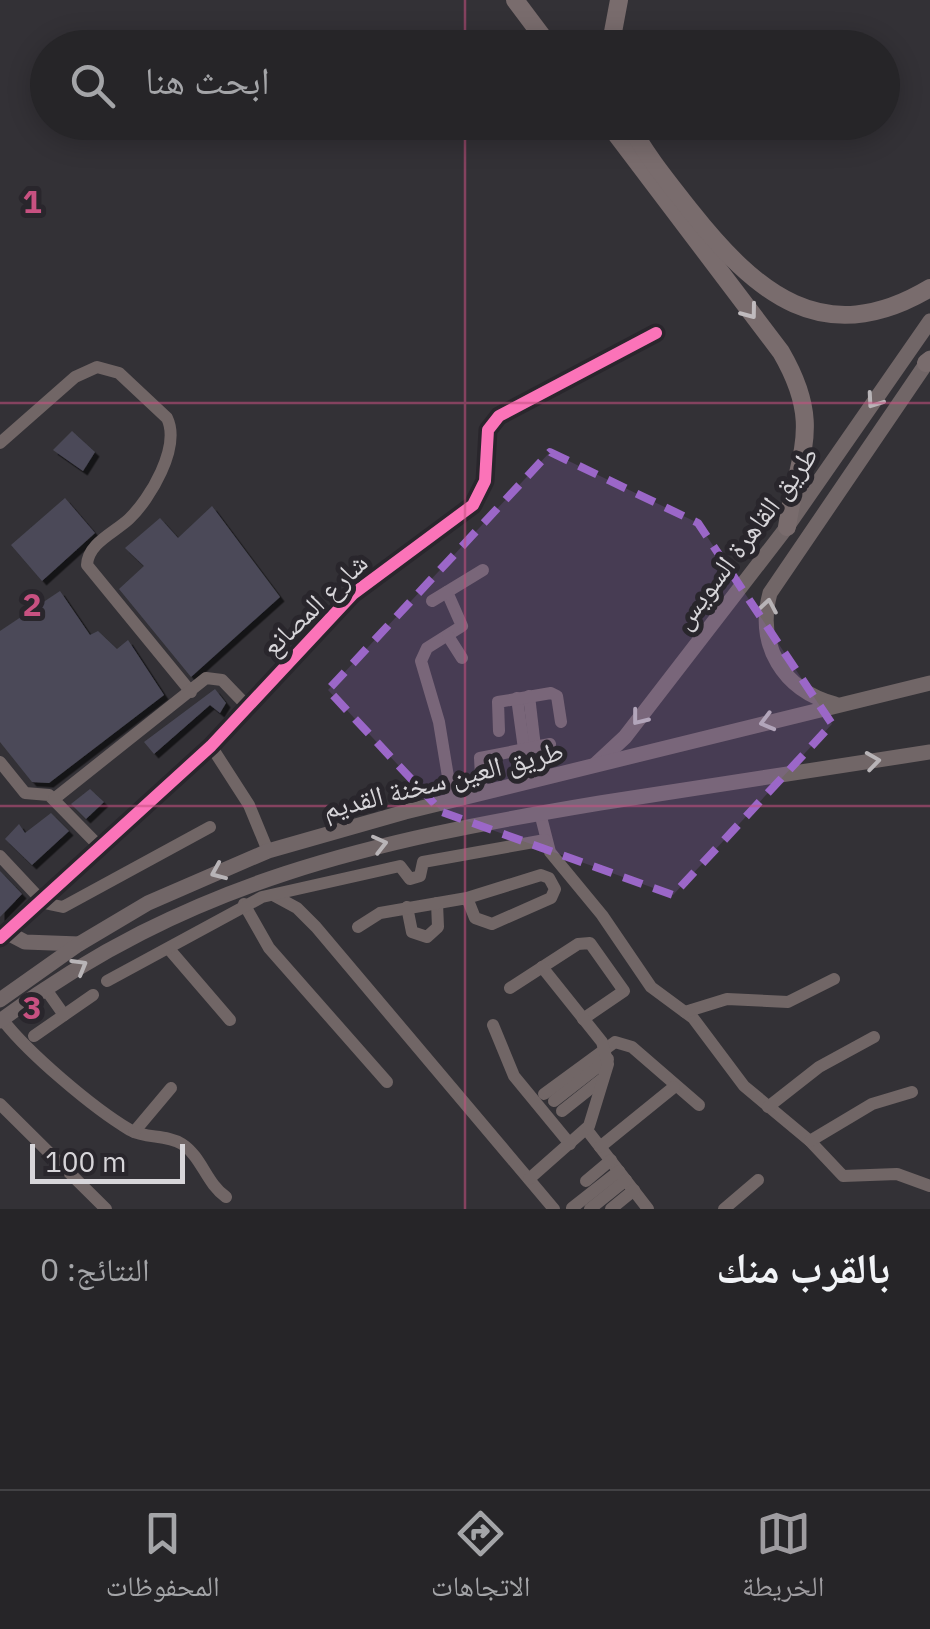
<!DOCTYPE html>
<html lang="ar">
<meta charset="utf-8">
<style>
body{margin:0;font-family:"IBM Plex Sans","Noto Naskh Arabic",sans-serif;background:#2e2d30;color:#f1f3f6;direction:rtl}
.scale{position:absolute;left:30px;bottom:25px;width:155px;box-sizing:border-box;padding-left:10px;border:5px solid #d7d5d9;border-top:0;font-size:28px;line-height:35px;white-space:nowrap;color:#d7d5d9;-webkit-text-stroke:8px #29262c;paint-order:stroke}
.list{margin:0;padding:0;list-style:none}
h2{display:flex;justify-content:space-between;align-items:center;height:130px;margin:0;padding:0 40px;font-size:42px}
h2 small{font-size:32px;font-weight:400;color:#a4a5a8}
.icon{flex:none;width:55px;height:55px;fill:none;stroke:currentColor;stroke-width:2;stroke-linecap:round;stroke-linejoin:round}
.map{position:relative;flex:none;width:930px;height:1209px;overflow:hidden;direction:ltr}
.search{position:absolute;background:#262528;box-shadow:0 5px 25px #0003;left:30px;right:30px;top:30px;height:110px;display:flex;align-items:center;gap:25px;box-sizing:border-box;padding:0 35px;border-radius:55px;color:#a4a5a8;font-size:38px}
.sheet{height:280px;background:#262528}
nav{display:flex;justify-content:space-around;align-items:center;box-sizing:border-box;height:140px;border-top:2px solid #424245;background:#262528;font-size:28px;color:#a4a5a8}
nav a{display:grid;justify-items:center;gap:5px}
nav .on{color:#9e9ca0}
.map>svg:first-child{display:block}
.building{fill:#4b4a58;filter:url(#shadow)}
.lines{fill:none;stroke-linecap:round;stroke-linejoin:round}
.minor{stroke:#716666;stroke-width:12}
.major{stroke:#716667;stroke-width:15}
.highway{stroke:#796c6d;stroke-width:18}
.cycleway-casing{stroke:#29262c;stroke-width:19}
.cycleway{stroke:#fb73b8;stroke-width:12}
.oneway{stroke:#c0bbbe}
.oneway2{stroke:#b8b4b7}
.marked{fill:#9b67c8;fill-opacity:0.2;stroke:#9b67c8;stroke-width:8;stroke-dasharray:20 12;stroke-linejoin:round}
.grid{fill:none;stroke:#c85181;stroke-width:2.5;stroke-opacity:0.55}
.labels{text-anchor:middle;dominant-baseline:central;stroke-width:10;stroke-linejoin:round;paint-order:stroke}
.street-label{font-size:28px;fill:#d7d5d9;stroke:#29262c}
.grid-label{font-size:32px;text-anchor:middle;font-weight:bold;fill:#c85181;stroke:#29262c;stroke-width:10;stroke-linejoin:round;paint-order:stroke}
</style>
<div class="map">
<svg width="930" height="1209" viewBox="0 0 930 1209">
<defs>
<filter id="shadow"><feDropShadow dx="4.5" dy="4.5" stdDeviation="0" flood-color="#0009"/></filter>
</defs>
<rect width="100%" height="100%" fill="#333136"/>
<g class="building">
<polygon points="72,431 95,452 83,471 53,450"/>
<polygon points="65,498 95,533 42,581 11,545"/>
<polygon points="212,506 280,597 191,677 119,589 144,566 125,548 160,518 178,538"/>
<polygon points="60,591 90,635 98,631 117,649 128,640 164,695 49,783 32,782 0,742 0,631"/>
<polygon points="215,689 226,703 220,713 210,705 154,754 144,742"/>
<polygon points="90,789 104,802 86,819 71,804"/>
<polygon points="51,813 69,831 32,865 5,839 19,824 25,833"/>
<polygon points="0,871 22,894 0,917"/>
</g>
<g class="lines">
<g class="minor">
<path d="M 0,443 L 75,377 L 97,367 L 119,373 L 167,418 C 181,447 150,499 129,519 C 114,533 88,543 87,565 L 191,692"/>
<polyline points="447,592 462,626 427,648 421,661 439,722 452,801"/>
<polyline points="432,601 483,570"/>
<polyline points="448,636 462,658"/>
<polyline points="529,696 535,747"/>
<polyline points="517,698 524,749"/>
<polyline points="499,731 498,702 551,693 557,696 561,722"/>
<polyline points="211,746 249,805 268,851"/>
<polyline points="0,762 25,793 49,795 98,845"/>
<polyline points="482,794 480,758 550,744"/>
<polyline points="54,799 206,678 222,680 248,707"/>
<polyline points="540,813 550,852 602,915 651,987 693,1018 744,1086 810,1141 843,1176 897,1174 930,1186"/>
<polyline points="0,856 44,903 63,907 210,827"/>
<polyline points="273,895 297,908 316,927 554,1209"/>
<polyline points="244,904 269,948 387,1082"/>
<polyline points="407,907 412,932 427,937 438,927 437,903"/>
<polyline points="358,927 380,913 467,898 541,875 549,878 555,889 551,898 492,924 475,918 467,898"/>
<polyline points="0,938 211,746 353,594 473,505 485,481 488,430 499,416 656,333"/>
<polyline points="169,949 230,1020"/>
<polyline points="107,981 262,897 400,866 410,879 420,876 423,862 545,840"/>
<polyline points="45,988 64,1015"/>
<polyline points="510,988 578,944 590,943 624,991 583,1019"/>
<polyline points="685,1012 727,999 788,1002 834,979"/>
<path d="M 2,1019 C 28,1053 93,1108 130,1130 C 146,1139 166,1134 182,1144 C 202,1157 206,1183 226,1197"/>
<polyline points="493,1025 514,1076 570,1144"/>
<polyline points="34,1036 93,995"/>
<polyline points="544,1094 615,1042 632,1047 699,1105"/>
<polyline points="554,1101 608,1059"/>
<polyline points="0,1104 106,1209"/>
<polyline points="768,1107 819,1067 874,1037"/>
<polyline points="562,1111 601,1080"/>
<polyline points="587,1130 648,1209"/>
<polyline points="134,1132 171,1088"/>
<polyline points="810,1141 872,1104 912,1092"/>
<polyline points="600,1147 674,1087"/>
<polyline points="529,1179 589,1126 608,1064 602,1042 542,967"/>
<polyline points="586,1181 611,1160"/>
<polyline points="572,1208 619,1171"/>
<polyline points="590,1209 626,1180"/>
<polyline points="611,1209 634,1190"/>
<polyline points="724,1209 758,1180"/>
</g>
<g class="major">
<path d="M 835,704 C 783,690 756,645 770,593 L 930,358"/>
<polyline points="596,764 625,737 787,527 930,321"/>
<polyline points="6,932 25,942 79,944"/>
<polyline points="0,1000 79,944 148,903 268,851 405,812 930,683"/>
<path d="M 0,1021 C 189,880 373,841 600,803 C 710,785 820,768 930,752"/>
</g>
<g class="highway">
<polyline points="515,0 551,48"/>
<polyline points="610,48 619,0"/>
<path d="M 607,122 L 781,352 C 824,426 798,453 787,527"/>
<path d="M 628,122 C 645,154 668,182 690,210 C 755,292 823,352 930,288"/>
<polyline points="926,363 930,360"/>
</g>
<defs>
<polyline id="cycleway" points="0,938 211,746 353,594 473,505 485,481 488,430 499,416 656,333"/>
</defs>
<use href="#cycleway" class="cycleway-casing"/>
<use href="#cycleway" class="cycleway"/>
</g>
<defs><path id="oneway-chevron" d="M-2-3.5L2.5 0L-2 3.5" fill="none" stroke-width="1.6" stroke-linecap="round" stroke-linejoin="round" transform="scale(2.5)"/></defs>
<use class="oneway" href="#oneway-chevron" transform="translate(750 312) rotate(53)"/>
<g class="oneway2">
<use href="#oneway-chevron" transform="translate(874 401) rotate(125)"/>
<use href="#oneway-chevron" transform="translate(768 606) rotate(-80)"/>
<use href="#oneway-chevron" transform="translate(639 718) rotate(128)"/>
<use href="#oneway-chevron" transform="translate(767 722) rotate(165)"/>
<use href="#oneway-chevron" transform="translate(873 761) rotate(-8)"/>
<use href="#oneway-chevron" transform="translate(380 844) rotate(-14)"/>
<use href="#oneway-chevron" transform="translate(218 872) rotate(157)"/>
<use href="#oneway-chevron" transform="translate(80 966) rotate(-30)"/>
</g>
<path class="marked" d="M 550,452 L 698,523 L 832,724 L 673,895 L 442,812 L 328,690 Z"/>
<path class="grid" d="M 465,0 L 465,48M 465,122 L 465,1209M 0,403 L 930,403M 0,806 L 930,806"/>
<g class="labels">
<g class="street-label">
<text transform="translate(745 537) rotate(-53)">طريق القاهرة السويس</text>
<text transform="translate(314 604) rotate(-44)">شارع المصانع</text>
<text transform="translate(443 779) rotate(-14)">طريق العين سخنة القديم</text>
</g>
</g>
<g class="grid-label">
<text x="32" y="213">1</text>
<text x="32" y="616">2</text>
<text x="32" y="1019">3</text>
</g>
</svg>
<div class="scale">100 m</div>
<div class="search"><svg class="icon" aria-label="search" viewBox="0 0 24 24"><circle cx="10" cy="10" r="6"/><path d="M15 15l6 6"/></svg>ابحث هنا</div>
</div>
<section class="sheet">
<h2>بالقرب منك<small>النتائج: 0</small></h2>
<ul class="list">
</ul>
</section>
<nav>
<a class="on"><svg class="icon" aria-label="map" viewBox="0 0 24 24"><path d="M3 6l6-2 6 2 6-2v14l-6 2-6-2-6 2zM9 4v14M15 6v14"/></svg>الخريطة</a>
<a><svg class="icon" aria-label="directions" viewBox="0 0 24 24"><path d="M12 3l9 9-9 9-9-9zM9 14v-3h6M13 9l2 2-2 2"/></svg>الاتجاهات</a>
<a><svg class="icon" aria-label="saved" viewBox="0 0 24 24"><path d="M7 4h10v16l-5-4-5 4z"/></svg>المحفوظات</a>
</nav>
